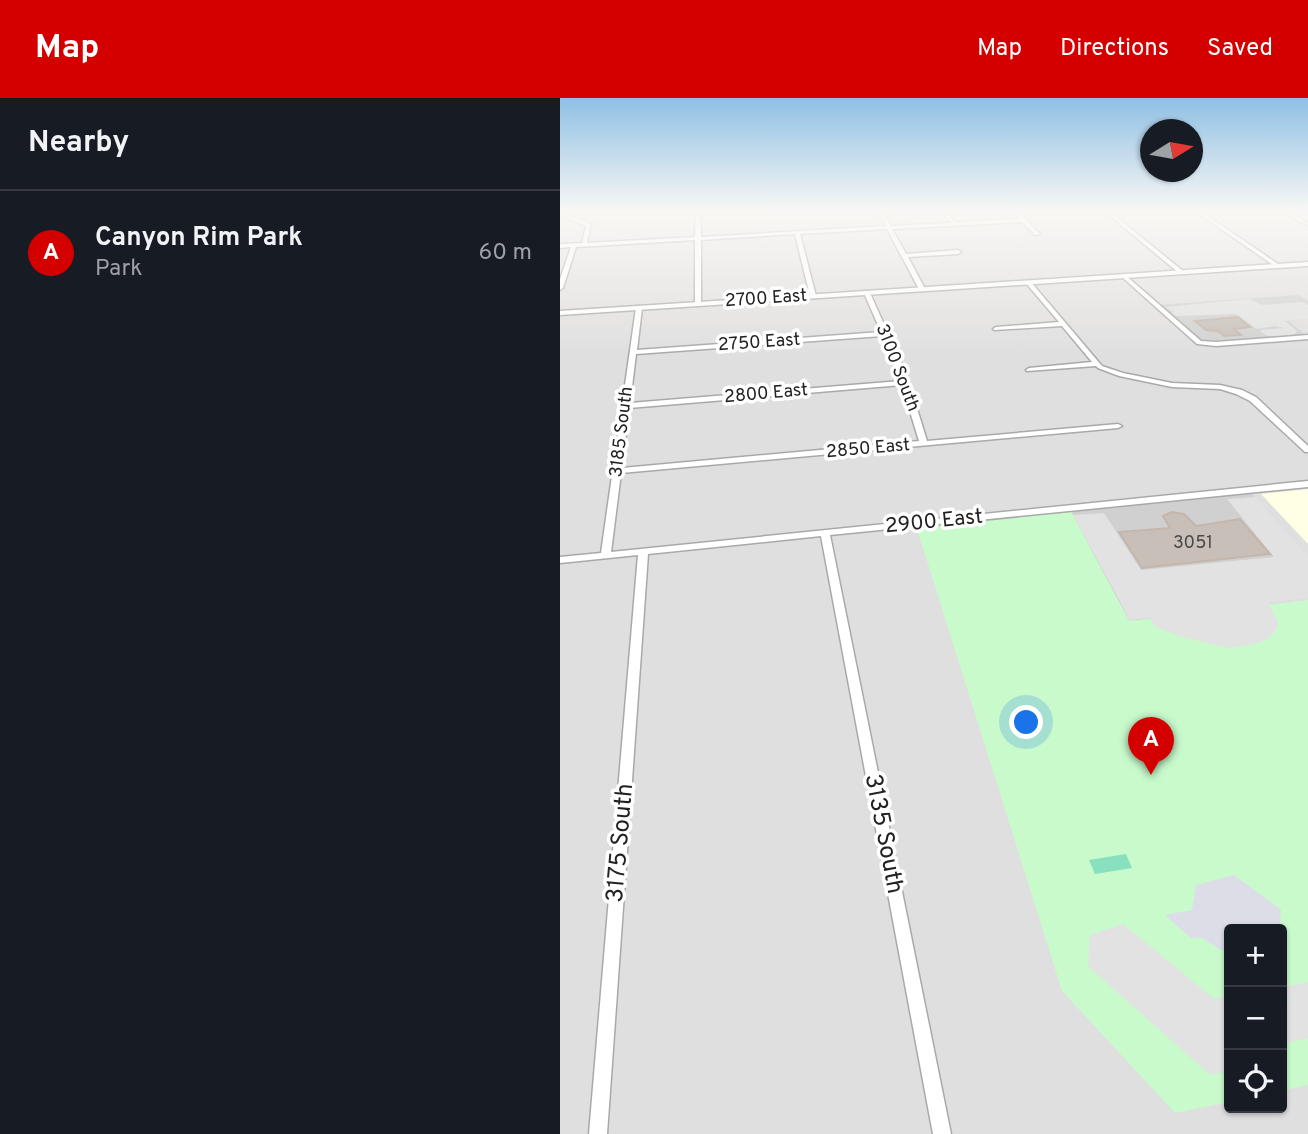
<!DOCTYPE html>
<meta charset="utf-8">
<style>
body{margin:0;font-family:Overpass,sans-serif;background:#20242c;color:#f1f3f6}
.controls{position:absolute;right:21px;bottom:21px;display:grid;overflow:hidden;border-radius:7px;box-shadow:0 2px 5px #0004}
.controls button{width:63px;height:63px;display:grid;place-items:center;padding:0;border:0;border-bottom:2px solid #363941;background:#171b24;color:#f1f3f6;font:35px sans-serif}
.compass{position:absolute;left:580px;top:21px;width:63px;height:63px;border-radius:50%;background:#171b24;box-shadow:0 2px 5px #0004;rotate:79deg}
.you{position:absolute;left:467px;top:625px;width:24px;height:24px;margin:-18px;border:5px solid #fff;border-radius:50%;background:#1a73e8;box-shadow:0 0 0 10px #1a73e833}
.badge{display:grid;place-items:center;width:46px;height:46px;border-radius:50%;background:#d40000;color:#fff;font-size:23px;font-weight:700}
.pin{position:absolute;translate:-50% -58px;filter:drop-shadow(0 2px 4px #0008)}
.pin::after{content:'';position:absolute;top:37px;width:24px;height:21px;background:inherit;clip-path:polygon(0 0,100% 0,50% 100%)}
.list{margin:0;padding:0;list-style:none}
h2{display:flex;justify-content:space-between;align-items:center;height:91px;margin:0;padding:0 28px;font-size:30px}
h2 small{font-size:23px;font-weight:400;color:#9ea1a6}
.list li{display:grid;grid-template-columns:46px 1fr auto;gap:21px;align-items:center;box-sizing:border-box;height:126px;padding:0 28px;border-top:2px solid #363941}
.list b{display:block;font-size:26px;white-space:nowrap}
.list p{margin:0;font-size:23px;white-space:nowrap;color:#9ea1a6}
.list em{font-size:23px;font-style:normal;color:#9ea1a6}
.icon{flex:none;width:38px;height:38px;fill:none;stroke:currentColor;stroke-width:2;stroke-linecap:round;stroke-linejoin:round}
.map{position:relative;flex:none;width:748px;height:1036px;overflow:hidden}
header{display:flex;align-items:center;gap:42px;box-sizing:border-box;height:98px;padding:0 35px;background:#d40000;color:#fff}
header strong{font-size:33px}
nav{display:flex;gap:38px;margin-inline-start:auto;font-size:24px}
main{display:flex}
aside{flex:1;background:#171b24}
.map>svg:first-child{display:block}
.residential{fill:#e0dfdf;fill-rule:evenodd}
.education{fill:#ffffe5}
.religious{fill:#d0d0d0}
.park{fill:#c8facc}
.pitch{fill:#88e0be}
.parking{fill:#e2e2e2}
.plaza{fill:#dddde8}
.building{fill:#c7bfb8;stroke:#c4b6ab;stroke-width:2}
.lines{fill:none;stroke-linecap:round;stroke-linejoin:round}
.minor-casing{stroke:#a9a9a9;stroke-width:3}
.tertiary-casing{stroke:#a9a9a9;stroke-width:3}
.minor{fill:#fff;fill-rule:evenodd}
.tertiary{fill:#fff;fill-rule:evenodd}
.labels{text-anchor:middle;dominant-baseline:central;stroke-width:7;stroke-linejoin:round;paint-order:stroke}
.far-street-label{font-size:18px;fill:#222;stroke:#fff}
.number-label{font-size:18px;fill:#4b4948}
.street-label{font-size:21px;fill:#222;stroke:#fff}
.near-street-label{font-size:24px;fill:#222;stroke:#fff}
</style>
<header>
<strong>Map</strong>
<nav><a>Map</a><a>Directions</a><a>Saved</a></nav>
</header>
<main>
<aside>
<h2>Nearby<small></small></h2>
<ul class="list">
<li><span class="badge">A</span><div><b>Canyon Rim Park</b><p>Park</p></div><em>60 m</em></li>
</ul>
</aside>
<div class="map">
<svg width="748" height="1036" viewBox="0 0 748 1036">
<rect width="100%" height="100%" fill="#f2efe9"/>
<g class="residential">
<polygon points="0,113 748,113 748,163 0,212"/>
<path d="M 748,169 L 748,1036 L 0,1036 L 0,218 ZM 669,831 L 722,831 L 722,1010 L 669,1010 Z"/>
</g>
<polygon class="education" points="748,391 748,446 701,396"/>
<g class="religious">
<polygon points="738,197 748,203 748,221 728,223 746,237 657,244 638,242 599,207"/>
<polygon points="691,395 748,457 748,500 707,505 713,518 570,522 506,414"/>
</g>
<polygon class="park" points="511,413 569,523 748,502 748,987 722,993 722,831 669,831 669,1004 615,1015 502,893 357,431"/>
<polygon class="pitch" points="566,756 572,770 535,776 529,762"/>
<g class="parking">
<polygon points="688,201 703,207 743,204 748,207 748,221 725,223 737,233 735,236 713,239 705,237 700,232 724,230 715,228 697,231 676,216 615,218 612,215 614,214 605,209"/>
<polygon points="695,399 748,457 748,500 708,505 718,524 716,532 708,541 690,547 668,550 619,538 595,529 590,520 570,522 513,417 544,415 581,472 714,459 667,401"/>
<polygon points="563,826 654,901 669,898 669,973 650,977 528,868 530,837"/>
<polygon points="748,884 748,940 722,946 722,907 729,905 722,889"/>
</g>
<polygon class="plaza" points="674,777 721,812 720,831 669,831 669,857 642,840 631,840 605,817 632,812 636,787"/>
<g class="building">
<polygon points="678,219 690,229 674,231 681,237 664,238 658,233 646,232 635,223"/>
<polygon points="612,414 624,416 636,428 680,421 710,456 582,470 559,434 610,430 603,418"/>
</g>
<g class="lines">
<defs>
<g id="minor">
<polygon points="0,113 5,113 9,117 31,126 27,145 135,139 136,113 140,113 141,139 326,128 318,113 322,113 331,128 390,125 382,113 386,113 395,124 459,121 452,113 457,113 480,136 475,137 462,124 332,131 346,156 398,152 401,154 398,156 348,159 365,191 362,193 359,191 327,131 240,136 256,198 253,200 250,198 235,136 141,142 141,206 138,208 135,206 135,142 16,149 3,190 0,192 0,181 11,149 0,150 0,146 22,145 26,128 5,119"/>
<polygon points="544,113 549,113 623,173 623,175 619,175"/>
<polygon points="635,113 640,113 721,168 716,169"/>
<polygon points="721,113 726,113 748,125 748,128"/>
<polygon points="564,176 641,243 656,244 748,237 748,241 656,248 637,246 562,179 562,177"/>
<polygon points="466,183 470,183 542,268 563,275 612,285 660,287 682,292 696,299 748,348 748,354 745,354 690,303 676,296 660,291 612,289 559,278 538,270 536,268 467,273 466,272 469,270 532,264 502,228 434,232 433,231 436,229 499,224 466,185"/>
<path d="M 307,193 L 310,195 L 347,278 L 367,343 L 558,326 L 562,328 L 558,330 L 61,375 L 51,454 L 748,383 L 748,389 L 270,437 L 391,1036 L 373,1036 L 261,438 L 88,456 L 47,1036 L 29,1036 L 78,457 L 0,465 L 0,459 L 41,455 L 76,210 L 79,208 L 82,210 L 77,252 L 321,234 L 304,195 ZM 322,238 L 341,283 L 70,305 L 76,256 ZM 342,287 L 359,343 L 62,370 L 69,310 Z"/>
</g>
<polygon id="tertiary" points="748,164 748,168 0,217 0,213"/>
</defs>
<use href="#minor" class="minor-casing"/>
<use href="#tertiary" class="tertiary-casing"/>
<use href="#minor" class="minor"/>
<use href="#tertiary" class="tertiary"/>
</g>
<linearGradient id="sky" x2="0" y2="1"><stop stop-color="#8fc0e4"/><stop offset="0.44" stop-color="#f9f8f5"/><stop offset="1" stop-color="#f9f8f5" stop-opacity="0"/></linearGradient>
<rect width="748" height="258" fill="url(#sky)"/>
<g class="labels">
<g class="far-street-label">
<text transform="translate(206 201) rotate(-4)">2700 East</text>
<text transform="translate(199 245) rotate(-4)">2750 East</text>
<text transform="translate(337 270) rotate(69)">3100 South</text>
<text transform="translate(206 296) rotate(-5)">2800 East</text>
<text transform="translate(62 334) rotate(-83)">3185 South</text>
<text transform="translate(308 351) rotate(-5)">2850 East</text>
</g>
<g class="number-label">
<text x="633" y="445">3051</text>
</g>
<g class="street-label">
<text transform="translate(374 424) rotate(-6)">2900 East</text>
</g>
<g class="near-street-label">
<text transform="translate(323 736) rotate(79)">3135 South</text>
<text transform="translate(61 745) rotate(-85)">3175 South</text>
</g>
</g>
</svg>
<div class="controls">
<button>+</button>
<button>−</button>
<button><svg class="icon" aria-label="locate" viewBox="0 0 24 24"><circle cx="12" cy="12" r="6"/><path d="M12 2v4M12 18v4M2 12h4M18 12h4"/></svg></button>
</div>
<svg class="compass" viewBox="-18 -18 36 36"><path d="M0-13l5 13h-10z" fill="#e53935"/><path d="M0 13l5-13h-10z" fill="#9ea1a6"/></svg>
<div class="you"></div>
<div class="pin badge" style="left:591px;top:677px">A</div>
</div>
</main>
